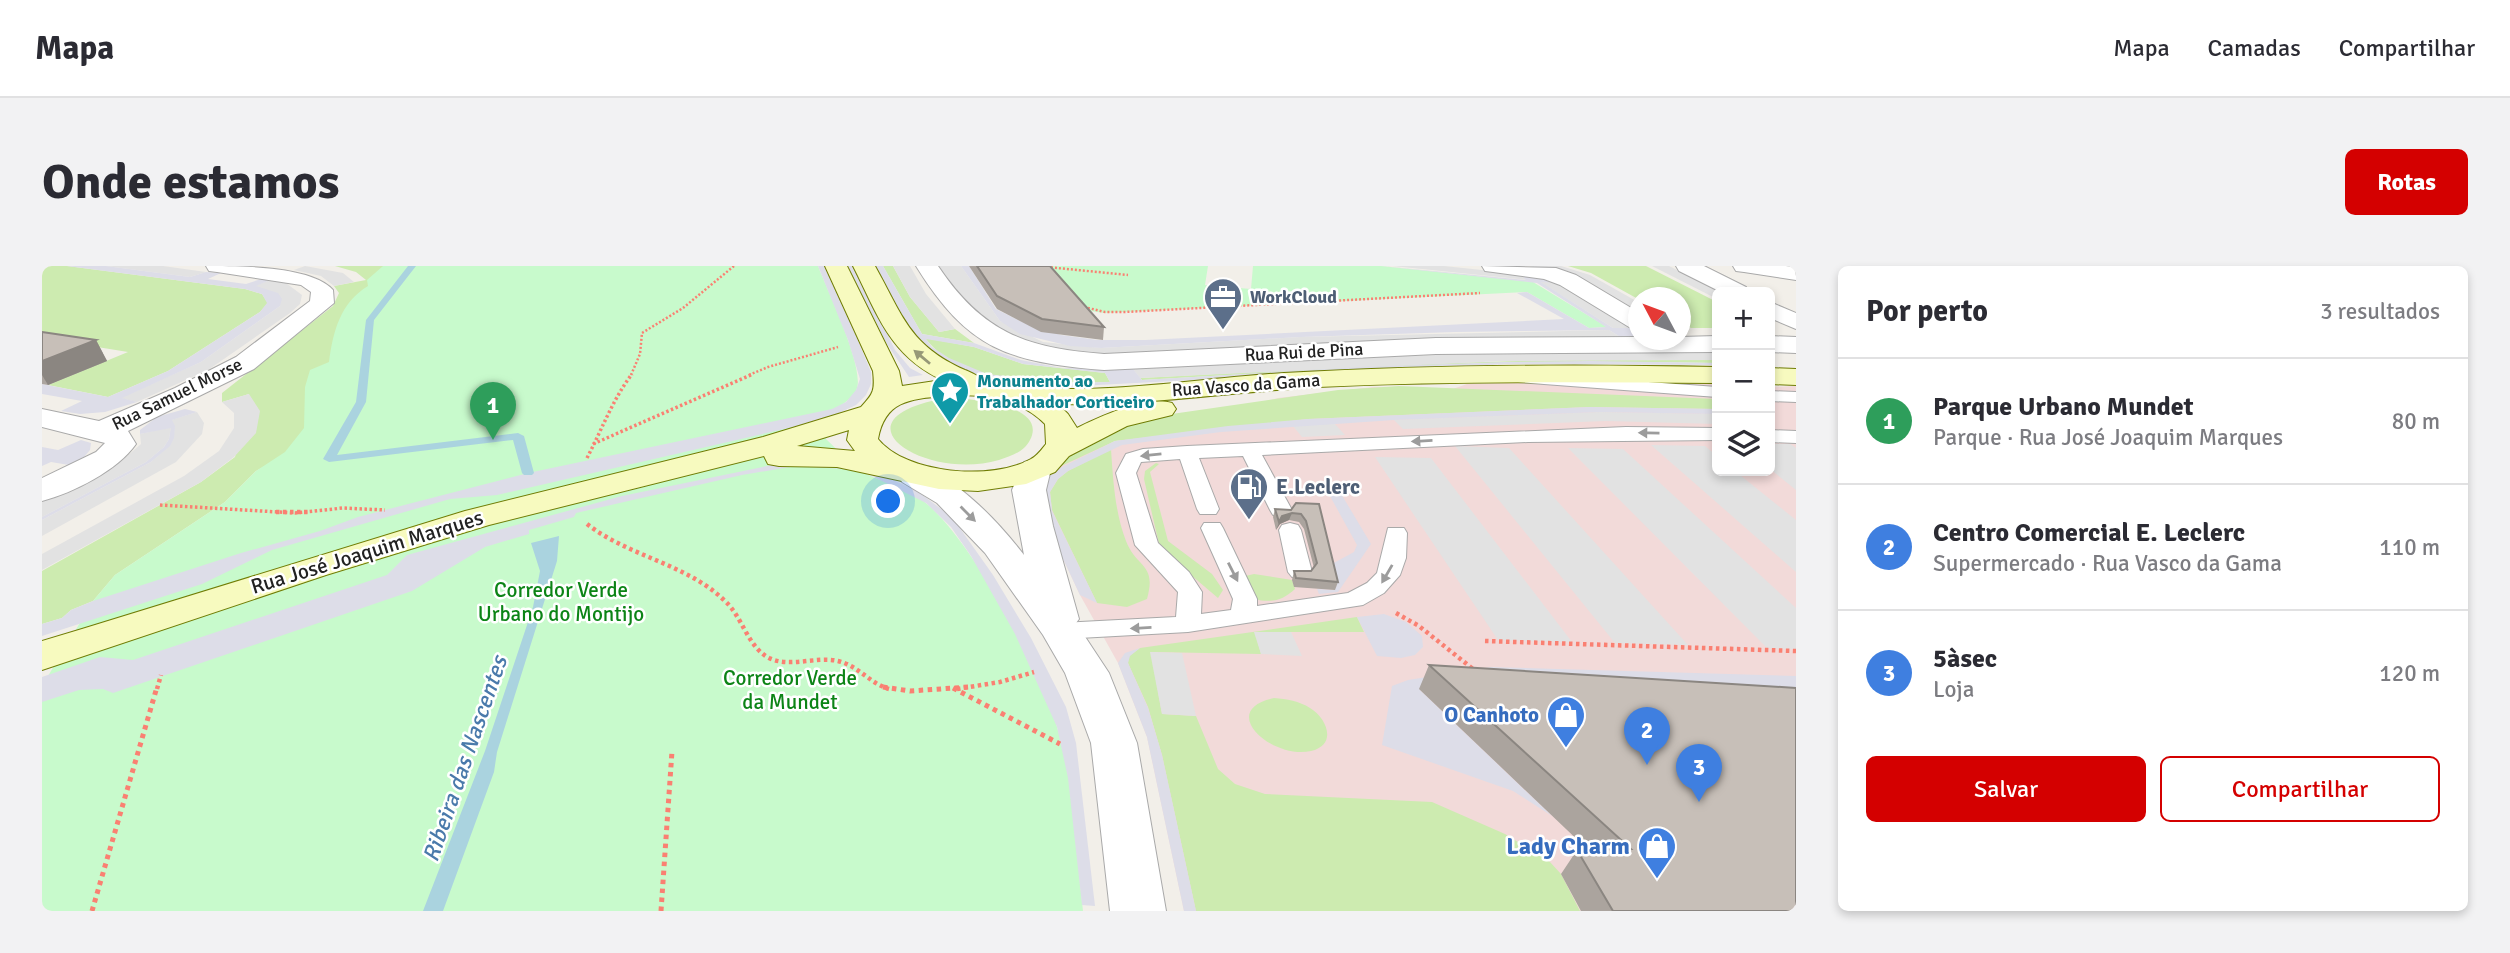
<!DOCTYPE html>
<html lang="pt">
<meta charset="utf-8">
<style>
body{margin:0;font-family:Signika,sans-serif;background:#f2f2f3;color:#2b2b33}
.controls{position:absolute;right:21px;top:21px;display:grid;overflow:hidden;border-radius:10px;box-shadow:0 4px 10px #0003}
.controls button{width:63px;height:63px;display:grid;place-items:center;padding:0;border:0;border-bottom:2px solid #e1e1e2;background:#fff;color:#2b2b33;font:35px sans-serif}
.compass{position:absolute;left:1586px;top:21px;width:63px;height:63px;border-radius:50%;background:#fff;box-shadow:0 4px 10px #0003;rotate:311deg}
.you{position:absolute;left:847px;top:236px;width:24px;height:24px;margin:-18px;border:5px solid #fff;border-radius:50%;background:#1a73e8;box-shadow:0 0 0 10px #1a73e833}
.badge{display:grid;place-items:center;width:46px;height:46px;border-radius:50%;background:#d40000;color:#fff;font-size:23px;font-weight:700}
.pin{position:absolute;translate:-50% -58px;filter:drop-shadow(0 2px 4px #0008)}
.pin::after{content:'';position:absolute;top:37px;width:24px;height:21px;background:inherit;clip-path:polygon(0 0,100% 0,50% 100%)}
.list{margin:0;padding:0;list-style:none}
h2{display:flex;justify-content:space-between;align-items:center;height:91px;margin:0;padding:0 28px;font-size:30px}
h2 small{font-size:23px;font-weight:400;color:#7c7c81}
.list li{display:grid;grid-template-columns:46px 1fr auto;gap:21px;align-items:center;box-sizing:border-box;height:126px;padding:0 28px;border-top:2px solid #e1e1e2}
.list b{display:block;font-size:26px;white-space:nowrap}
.list p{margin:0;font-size:23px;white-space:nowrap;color:#7c7c81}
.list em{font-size:23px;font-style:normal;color:#7c7c81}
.actions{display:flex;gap:14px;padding:21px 28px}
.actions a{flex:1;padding:16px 0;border:2px solid #d40000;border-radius:10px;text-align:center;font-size:24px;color:#d40000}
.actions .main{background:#d40000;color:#fff}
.icon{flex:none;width:38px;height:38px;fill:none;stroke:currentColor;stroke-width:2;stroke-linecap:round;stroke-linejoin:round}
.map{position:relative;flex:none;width:1754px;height:645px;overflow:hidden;border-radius:10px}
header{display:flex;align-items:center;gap:42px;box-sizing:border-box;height:98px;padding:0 35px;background:#fff;border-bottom:2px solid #e1e1e2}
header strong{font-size:33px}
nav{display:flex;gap:38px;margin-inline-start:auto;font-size:24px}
.intro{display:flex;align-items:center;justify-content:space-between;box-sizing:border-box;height:168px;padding:0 42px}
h1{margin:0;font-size:49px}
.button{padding:18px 32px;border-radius:10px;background:#d40000;color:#fff;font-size:24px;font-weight:700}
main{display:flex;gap:42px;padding:0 42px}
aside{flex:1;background:#fff;border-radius:10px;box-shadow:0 4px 10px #0003}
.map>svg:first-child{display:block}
.commercial{fill:#f2dad9}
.grass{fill:#cdebb0}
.park{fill:#c8facc}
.parking{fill:#e2e2e2}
.plaza{fill:#dddde8;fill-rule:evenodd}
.water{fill:#aad3df}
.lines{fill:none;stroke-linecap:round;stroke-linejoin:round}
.stream{fill:#aad3df;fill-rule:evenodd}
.service-casing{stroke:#a9a9a9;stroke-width:2}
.minor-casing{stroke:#a9a9a9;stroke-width:2}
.secondary-casing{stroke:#707d05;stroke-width:2}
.path-far3{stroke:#fa8072;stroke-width:2.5;stroke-dasharray:2 2;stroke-linecap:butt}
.path-far2{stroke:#fa8072;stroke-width:3.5;stroke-dasharray:2.5 2.5;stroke-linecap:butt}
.path-far1{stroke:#fa8072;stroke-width:4.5;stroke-dasharray:3.5 3.5;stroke-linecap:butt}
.path{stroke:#fa8072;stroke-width:5;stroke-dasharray:4.5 4.5;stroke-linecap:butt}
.service{fill:#fff;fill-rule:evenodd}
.minor{fill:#fff;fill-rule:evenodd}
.secondary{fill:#f7fabf;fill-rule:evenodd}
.wall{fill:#aba49e}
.shaded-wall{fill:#8b8681}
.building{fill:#c7bfb8;stroke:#8b8681;stroke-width:2}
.oneway{fill:#979978}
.oneway2{fill:#9c9c9c}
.labels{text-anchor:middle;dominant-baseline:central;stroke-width:5;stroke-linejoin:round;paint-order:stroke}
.far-service-label{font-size:18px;font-weight:bold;fill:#4e5e75;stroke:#fff;text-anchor:start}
.far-street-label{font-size:18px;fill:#222;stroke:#fff}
.far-culture-label{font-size:18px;font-weight:bold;fill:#0d838f;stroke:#fff;text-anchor:start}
.service-label{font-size:21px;font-weight:bold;fill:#4e5e75;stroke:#fff;text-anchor:start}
.street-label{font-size:21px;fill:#222;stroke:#fff}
.park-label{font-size:21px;fill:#0c8416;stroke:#fff}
.shop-label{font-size:21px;font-weight:bold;fill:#366cbe;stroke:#fff;text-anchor:end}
.water-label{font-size:23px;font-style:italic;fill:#4a7aab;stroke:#fff}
.near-shop-label{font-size:24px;font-weight:bold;fill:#366cbe;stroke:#fff;text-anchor:end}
</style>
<header>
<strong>Mapa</strong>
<nav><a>Mapa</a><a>Camadas</a><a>Compartilhar</a></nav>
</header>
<div class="intro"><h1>Onde estamos</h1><a class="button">Rotas</a></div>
<main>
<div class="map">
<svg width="1754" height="645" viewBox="0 0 1754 645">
<rect width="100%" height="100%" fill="#f2efe9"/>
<polygon class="commercial" points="1594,114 1675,118 1675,205 1728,205 1728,121 1754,120 1754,645 1142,645 1105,471 1076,397 1038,329 1000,248 1015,202 1031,187 1236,132 1332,121 1408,124 1425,118"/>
<g class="grass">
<polygon points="0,0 25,0 203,23 220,28 226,37 218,46 126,105 66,131 6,119 86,86 0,72"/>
<polygon points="293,0 579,0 214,205 183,236 73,309 51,335 29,344 20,352 0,358 0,305 159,216 193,191 207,128 180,136 180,127 291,40 297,27 292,20 324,14 314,6"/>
<polygon points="841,0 851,0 868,31 897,66 913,63 932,77 880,68"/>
<polygon points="1526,0 1604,0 1675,36 1675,62 1649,62 1639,56 1638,32 1596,33 1549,7"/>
<path d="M 883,72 L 932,81 L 981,98 L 1063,107 L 1068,116 C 1012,117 921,122 883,72 Z"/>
<path d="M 1579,93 L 1675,94 L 1675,97 C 1483,93 1292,103 1100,114 L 1098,112 C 1258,103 1418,95 1579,93 Z"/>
<path d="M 1357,120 L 1675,133 L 1675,143 L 1548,141 L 1266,153 L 1073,175 L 1015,202 C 1041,176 1074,161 1109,151 L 1296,124 Z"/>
<path d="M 905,132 C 924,132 1007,138 988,174 C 982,186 969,190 957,194 C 882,216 785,152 905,132 Z"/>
<path d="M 1069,183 C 1071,213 1073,247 1084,275 C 1095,303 1115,297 1105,333 L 1085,341 L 1055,337 L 1010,244 L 1008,226 L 1016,213 L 1026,205 Z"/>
<polygon points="1114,197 1117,198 1108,206 1126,275 1170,308 1181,324 1176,332 1129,292 1117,278 1102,213 1103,205"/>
<path d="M 1212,308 L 1250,314 L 1253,323 C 1240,335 1229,337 1212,333 L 1199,311 Z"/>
<polygon points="1315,351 1322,366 1213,366 1219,388 1109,386 1120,448 1154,450 1176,503 1193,518 1223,528 1390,536 1463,568 1508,596 1519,608 1538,645 1154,645 1120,489 1106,441 1086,397 1087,390 1098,382"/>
<path d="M 1232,432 C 1245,433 1257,435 1268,442 C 1286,453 1295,479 1269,485 C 1230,494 1174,444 1232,432 Z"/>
</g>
<g class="park">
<path d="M 341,0 L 776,0 C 785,24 825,105 814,125 C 806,138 791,142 781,154 L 784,173 C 795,183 806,197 819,205 C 840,217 867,222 885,238 C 932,278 998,402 1015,461 C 1033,520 1034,585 1041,645 L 0,645 L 0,420 L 51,335 L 73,309 L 183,236 L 214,205 L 243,186 L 262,162 L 263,121 L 268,104 L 287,96 C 291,66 298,37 326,20 L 325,14 Z"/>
<polygon points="996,0 1166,0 1163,19 1209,23 1211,0 1339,0 1491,16 1565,61 1547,62 1485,26 1062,47 1048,45"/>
</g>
<g class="parking">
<polygon points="64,0 121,0 164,6 148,11"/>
<polygon points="263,0 301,7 312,16 292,20 279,10 252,4"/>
<polygon points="851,0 868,0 884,28 913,63 897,66 868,31"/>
<polygon points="895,0 919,0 958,55 1001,76 1059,82 1259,71 1567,64 1580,72 1314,76 1039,90 966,74 923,37"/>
<polygon points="1351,0 1402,0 1478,8 1486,14"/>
<polygon points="1487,0 1519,0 1548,9 1596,36 1596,46 1534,11"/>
<polygon points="1610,0 1627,0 1680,26 1675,26 1675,33"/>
<polygon points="228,14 244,17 260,29 258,38 248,47 166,104 95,136 78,132 159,96 238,40 212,20"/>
<polygon points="1497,15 1517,17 1590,62 1571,62"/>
<polygon points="1555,85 1675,86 1675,94 1461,95 1098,112 1091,103 1316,91"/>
<polygon points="207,128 218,145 214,167 192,191 159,216 0,304 0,288 142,210 177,185 192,162 192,147 180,136"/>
<polygon points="155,146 162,157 160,168 134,196 0,270 0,254 109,196 127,180 129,154"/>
<polygon points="1558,146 1675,148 1675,158 1564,155 1361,163 1352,154"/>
<polygon points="1292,157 1303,169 1260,171 1251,160"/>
<polygon points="129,161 127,173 122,181 104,196 0,251 0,236 77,197 99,178 98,168"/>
<polygon points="1728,178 1748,178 1754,182 1754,224 1728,203"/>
<polygon points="1609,179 1663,180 1675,190 1675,205 1693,205 1754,254 1754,306"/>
<polygon points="1413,180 1467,182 1646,379 1573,377"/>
<polygon points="1526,182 1581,183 1754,342 1754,383 1725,382"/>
<polygon points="1333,191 1389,192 1530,376 1456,374"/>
<polygon points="1212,366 1249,366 1260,390 1219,388"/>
<polygon points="1108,386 1140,387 1154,450 1120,448"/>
</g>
<g class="plaza">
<polygon points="25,0 64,0 148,11 164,6 179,7 166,13 204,18 219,13 228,14 214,20 236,27 240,33 238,40 159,96 80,132 95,136 63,146 38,148 19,145 40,135 0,128 0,118 66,131 126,105 218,46 225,37 220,28 203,23"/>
<polygon points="776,0 785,0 829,106 829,118 824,129 814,139 786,152 751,161 455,229 408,233 230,284 160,318 0,370 0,358 20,352 29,344 51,335 199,287 278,265 316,251 486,207 790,143 804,136 814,124 818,113 806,74"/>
<polygon points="806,0 812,0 853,84 868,102 881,109 867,111 843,75"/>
<path d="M 833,0 L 841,0 L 880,68 L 932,77 L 979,94 L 1020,102 L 1091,103 L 1100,114 L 1318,101 L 1462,96 L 1549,95 L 1675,97 L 1675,99 L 1463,98 L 997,122 L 934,111 L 894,92 L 871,68 ZM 884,73 L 932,81 L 981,98 L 1063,107 L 1068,116 L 1023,117 L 945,108 L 907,92 L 890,81 Z"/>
<polygon points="919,0 927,0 954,43 978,55 1019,69 1056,74 1103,74 1522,53 1475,27 1485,26 1547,62 1564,61 1495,17 1339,0 1484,14 1479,8 1500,10 1517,17 1499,16 1571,62 1590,62 1596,69 1580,72 1567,64 1414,66 1259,71 1059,82 1028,80 978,68 958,55"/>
<polygon points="1548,141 1675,143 1675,148 1558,146 1352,154 1179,166 1080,179 1026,205 1016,213 1008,226 1010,245 1055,337 1038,329 1000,248 1005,213 1010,206 1073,175 1186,160 1266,153"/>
<polygon points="143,143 155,146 130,154 133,160 132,172 128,180 109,196 0,254 0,251 104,196 122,181 127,173 129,162 98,168 98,164 115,151"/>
<polygon points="39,174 49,177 48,184 42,191 27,199 9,196 0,200 0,181 16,184"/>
<polygon points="735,198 823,201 875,225 910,251 951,309 989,372 1024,441 1034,477 1053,640 1040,639 1026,512 1015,461 973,368 929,290 909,261 884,237 818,204 754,200 700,209 534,247 532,251 487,264 487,268 443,281 370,325 71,427 61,423 37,424 0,436 0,411 58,391 91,394 345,309 365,289 580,230"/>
<polygon points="1289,219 1295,221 1329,278 1296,326 1277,328 1275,323 1293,324 1277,305 1312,286 1315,279 1283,221"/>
<polygon points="1342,348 1364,356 1380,370 1381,381 1373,389 1359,392 1335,390 1315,351"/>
<polygon points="1098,382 1088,390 1086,397 1106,442 1120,489 1154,645 1142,645 1105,471 1076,397 1083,387"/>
<polygon points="1449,401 1754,410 1754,448 1378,424 1510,550 1471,525 1340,479 1350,420 1366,414"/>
</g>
<polygon class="water" points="517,270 515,295 455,486 452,506 401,645 381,645 443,485 491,341 498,305 489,277"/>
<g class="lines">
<polygon class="stream" points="366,0 374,0 332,54 324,136 295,189 476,167 482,170 492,207 490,209 482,209 480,207 471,174 287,196 281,193 314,136 324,54"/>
<defs>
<g id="service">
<polygon points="1482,107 1675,121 1675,131 1476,116 1473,112"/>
<polygon points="1728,125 1754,126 1754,136 1728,135"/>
<polygon points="1584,161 1675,162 1675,174 1486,176 1220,189 1250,244 1247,249 1231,249 1228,244 1201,190 1157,192 1177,243 1174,248 1158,248 1155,243 1138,193 1099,196 1094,207 1116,277 1147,306 1160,326 1159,348 1189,344 1191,333 1159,262 1162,257 1178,257 1181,262 1215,333 1215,340 1306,327 1325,317 1335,307 1346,262 1362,262 1365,267 1364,292 1358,309 1342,327 1321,339 1146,366 1019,373 1010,371 1006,365 1010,359 1019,357 1134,351 1136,326 1093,279 1074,207 1084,188 1101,183 1145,180"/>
<polygon points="1728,164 1754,165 1754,177 1728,176"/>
<polygon points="1248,257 1256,259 1259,264 1270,306 1266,311 1258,313 1250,311 1246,306 1237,264 1240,259"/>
</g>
<g id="minor">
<path d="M 164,0 C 198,0 270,0 291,24 L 292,37 L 212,103 L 86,165 L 94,178 C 76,204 31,227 0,235 L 0,212 L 54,186 L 63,177 L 0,161 L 0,143 L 57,155 L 133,122 L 194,91 L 268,35 L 269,26 L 259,19 L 175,6 L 167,5 Z"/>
<path d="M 874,0 L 896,0 C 941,67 984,82 1062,88 L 1394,72 L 1596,71 L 1596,74 L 1638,74 L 1638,71 L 1675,70 L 1675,86 L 1394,88 L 1062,104 C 966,96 926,84 874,0 Z"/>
<polygon points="1440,0 1514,2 1534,9 1596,46 1596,63 1587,61 1518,19 1502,13 1451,6 1443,5"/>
<polygon points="1634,0 1662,0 1704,21 1707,26 1679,26 1637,5"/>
<polygon points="1691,0 1754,0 1754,14 1702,6 1694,5"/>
<polygon points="1728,36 1754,47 1754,63 1728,52"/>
<polygon points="1728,70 1754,71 1754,87 1728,86"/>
<path d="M 993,193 L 1004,196 L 1009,203 L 1004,224 L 1011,260 L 1037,353 L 1034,357 L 1067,407 L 1095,477 L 1124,645 L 1068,645 L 1049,477 L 1023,407 L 1001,369 L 943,287 L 895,237 L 860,216 L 855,209 L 860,202 C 900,192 959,259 982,289 L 970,224 L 982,196 Z"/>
</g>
<g id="secondary">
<path d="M 783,0 L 805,0 L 857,105 L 860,120 L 900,114 C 847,89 836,49 811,0 L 833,0 C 861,50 867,79 923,104 C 931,107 940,113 947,115 C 1034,135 1152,112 1242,107 C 1386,99 1531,98 1675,101 L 1675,117 C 1542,116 1409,115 1276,121 C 1189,126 1103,140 1016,138 L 1026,148 L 1035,162 C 1059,150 1103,130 1130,137 L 1134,143 L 1130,149 L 1085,160 L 1027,190 L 1013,206 L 984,218 L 936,225 L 897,223 L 795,201 L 737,200 L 726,198 L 722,190 L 447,259 L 284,309 L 0,404 L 0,375 L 40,363 L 423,245 L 721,171 L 819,141 C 832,127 833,124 831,105 ZM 902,130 C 939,127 976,131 1003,158 L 1004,178 C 1000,183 995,190 989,193 C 950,215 864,208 836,173 C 843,135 867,133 902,130 ZM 807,164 L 805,174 L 813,185 L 755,180 Z"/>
<polygon points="1728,102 1754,103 1754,119 1728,118"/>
</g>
</defs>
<use href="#service" class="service-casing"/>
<use href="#minor" class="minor-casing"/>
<use href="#secondary" class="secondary-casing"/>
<g class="path-far3">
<polyline points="1005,1 1086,9"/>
<polyline points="1042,41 1063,46 1083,46 1438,27"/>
<polyline points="589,109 598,88 600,67 641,42 692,0"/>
<polyline points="707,109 726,101 796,81"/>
</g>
<g class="path-far2">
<polyline points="551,178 711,108"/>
<path d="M 545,192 C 560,163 571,133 590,108"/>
<polyline points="118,239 253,247 301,242 343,244"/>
</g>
<g class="path-far1">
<polyline points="234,246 267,246"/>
<path d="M 545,258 C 587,291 647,298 685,337 C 701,353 706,381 727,392 C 747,402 775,390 796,395 C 817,400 827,417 847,423"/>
<polyline points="1354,347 1377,360 1431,403"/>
<polyline points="1443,375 1754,385"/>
<polyline points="115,423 119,409"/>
<polyline points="915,423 958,416 992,406"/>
</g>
<g class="path">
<polyline points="841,421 868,425 927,421"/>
<polyline points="911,422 1018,478"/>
<polyline points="50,645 115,421"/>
<polyline points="619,645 630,485"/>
</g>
<use href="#service" class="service"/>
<use href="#minor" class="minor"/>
<use href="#secondary" class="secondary"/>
</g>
<g class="wall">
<polygon points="927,0 1008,0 1062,61 1061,74 999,66 955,43"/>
<polygon points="0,66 54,74 65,95 6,119 0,118"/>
<polygon points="1254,237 1296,316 1293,324 1252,321 1250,314 1252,305 1269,305 1272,302 1262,263 1257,256 1247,254 1238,258 1234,264 1231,251 1233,243 1249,244"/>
<polygon points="1387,399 1754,645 1539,645 1519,608 1535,584 1545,583 1377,423"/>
</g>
<g class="shaded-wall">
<polygon points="54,74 65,95 6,119 0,109 0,95"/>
<polygon points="1250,247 1247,254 1238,258 1234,264 1240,250"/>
</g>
<g class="building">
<polygon points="935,0 1008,0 1062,61 1000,53 955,30"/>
<polygon points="0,66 54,74 0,95"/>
<polygon points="1254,237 1277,238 1296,316 1254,312 1252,305 1269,305 1275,297 1264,255 1259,248 1250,247 1240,250 1237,256 1233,243 1249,244"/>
<polygon points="1387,399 1754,422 1754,645 1571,645 1535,584 1589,583"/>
</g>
<defs><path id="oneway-solid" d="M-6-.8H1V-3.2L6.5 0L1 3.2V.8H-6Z" transform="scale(1.75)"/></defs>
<use class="oneway" href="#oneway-solid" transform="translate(880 91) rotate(-140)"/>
<g class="oneway2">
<use href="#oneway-solid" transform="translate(1607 167) rotate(-179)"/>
<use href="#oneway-solid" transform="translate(1380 175) rotate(177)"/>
<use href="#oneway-solid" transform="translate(1109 189) rotate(174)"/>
<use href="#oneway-solid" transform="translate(926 248) rotate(45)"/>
<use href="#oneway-solid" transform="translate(1191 306) rotate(63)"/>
<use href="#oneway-solid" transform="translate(1345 308) rotate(120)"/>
<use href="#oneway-solid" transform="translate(1099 362) rotate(177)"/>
</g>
<defs>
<symbol id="office-pin" viewBox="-11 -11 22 30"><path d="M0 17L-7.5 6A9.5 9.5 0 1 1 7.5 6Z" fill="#5c6f8a" stroke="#fff"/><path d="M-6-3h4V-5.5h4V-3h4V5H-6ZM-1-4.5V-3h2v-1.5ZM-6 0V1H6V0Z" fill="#fff"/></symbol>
<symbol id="sight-pin" viewBox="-11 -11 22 30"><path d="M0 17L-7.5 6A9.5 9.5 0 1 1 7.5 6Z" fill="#0f9aa8" stroke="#fff"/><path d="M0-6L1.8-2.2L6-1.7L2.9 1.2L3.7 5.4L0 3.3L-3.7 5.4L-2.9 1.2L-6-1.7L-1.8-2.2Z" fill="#fff"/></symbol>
<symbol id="fuel-pin" viewBox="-11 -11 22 30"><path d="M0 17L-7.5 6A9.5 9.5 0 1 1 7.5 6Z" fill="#5c6f8a" stroke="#fff"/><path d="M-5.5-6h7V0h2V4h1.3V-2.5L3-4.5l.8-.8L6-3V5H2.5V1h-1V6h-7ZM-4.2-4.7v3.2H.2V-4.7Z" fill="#fff"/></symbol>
<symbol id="shop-pin" viewBox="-11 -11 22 30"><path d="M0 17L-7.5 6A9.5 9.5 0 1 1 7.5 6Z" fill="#3f7fe0" stroke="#fff"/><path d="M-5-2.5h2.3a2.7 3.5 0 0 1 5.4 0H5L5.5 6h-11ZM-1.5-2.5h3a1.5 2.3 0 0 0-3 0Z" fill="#fff"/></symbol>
</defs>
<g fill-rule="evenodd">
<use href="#office-pin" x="1159" y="9" width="44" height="60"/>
<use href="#sight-pin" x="886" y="103" width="44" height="60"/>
<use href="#fuel-pin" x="1185" y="199" width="44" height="60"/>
<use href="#shop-pin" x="1502" y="427" width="44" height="60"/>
<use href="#shop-pin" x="1593" y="558" width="44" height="60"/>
</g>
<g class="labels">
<g class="far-service-label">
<text x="1208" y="31">WorkCloud</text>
</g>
<g class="far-street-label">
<text transform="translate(1262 86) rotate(-3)">Rua Rui de Pina</text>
<text transform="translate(1204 119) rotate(-4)">Rua Vasco da Gama</text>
<text transform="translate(135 128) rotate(-26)">Rua Samuel Morse</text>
</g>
<g class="far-culture-label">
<text x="935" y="115">Monumento ao<tspan x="935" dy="21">Trabalhador Corticeiro</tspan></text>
</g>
<g class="service-label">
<text x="1234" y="221">E.Leclerc</text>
</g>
<g class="street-label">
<text transform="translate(325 286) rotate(-17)">Rua José Joaquim Marques</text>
</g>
<g class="park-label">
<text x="519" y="324">Corredor Verde<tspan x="519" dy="24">Urbano do Montijo</tspan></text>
<text x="748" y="412">Corredor Verde<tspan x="748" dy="24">da Mundet</tspan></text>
</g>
<g class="shop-label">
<text x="1497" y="449">O Canhoto</text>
</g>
<g class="water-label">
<text transform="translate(423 493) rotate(-71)">Ribeira das Nascentes</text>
</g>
<g class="near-shop-label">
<text x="1588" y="580">Lady Charm</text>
</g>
</g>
</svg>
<div class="controls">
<button>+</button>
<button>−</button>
<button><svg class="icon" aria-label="layers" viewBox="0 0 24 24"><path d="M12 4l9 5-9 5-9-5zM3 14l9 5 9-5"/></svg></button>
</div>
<svg class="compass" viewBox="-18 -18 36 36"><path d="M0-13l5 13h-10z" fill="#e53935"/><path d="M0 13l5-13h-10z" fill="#7c7c81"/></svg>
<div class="you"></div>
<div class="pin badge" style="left:451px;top:174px;background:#2e9e5b">1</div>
<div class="pin badge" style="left:1605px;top:499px;background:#3f7fe0">2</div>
<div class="pin badge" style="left:1657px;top:536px;background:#3f7fe0">3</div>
</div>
<aside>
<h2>Por perto<small>3 resultados</small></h2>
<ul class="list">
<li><span class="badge" style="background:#2e9e5b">1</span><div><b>Parque Urbano Mundet</b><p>Parque · Rua José Joaquim Marques</p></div><em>80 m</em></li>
<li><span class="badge" style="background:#3f7fe0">2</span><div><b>Centro Comercial E. Leclerc</b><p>Supermercado · Rua Vasco da Gama</p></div><em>110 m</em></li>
<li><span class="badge" style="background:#3f7fe0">3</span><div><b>5àsec</b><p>Loja</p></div><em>120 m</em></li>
</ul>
<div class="actions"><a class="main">Salvar</a><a>Compartilhar</a></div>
</aside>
</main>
